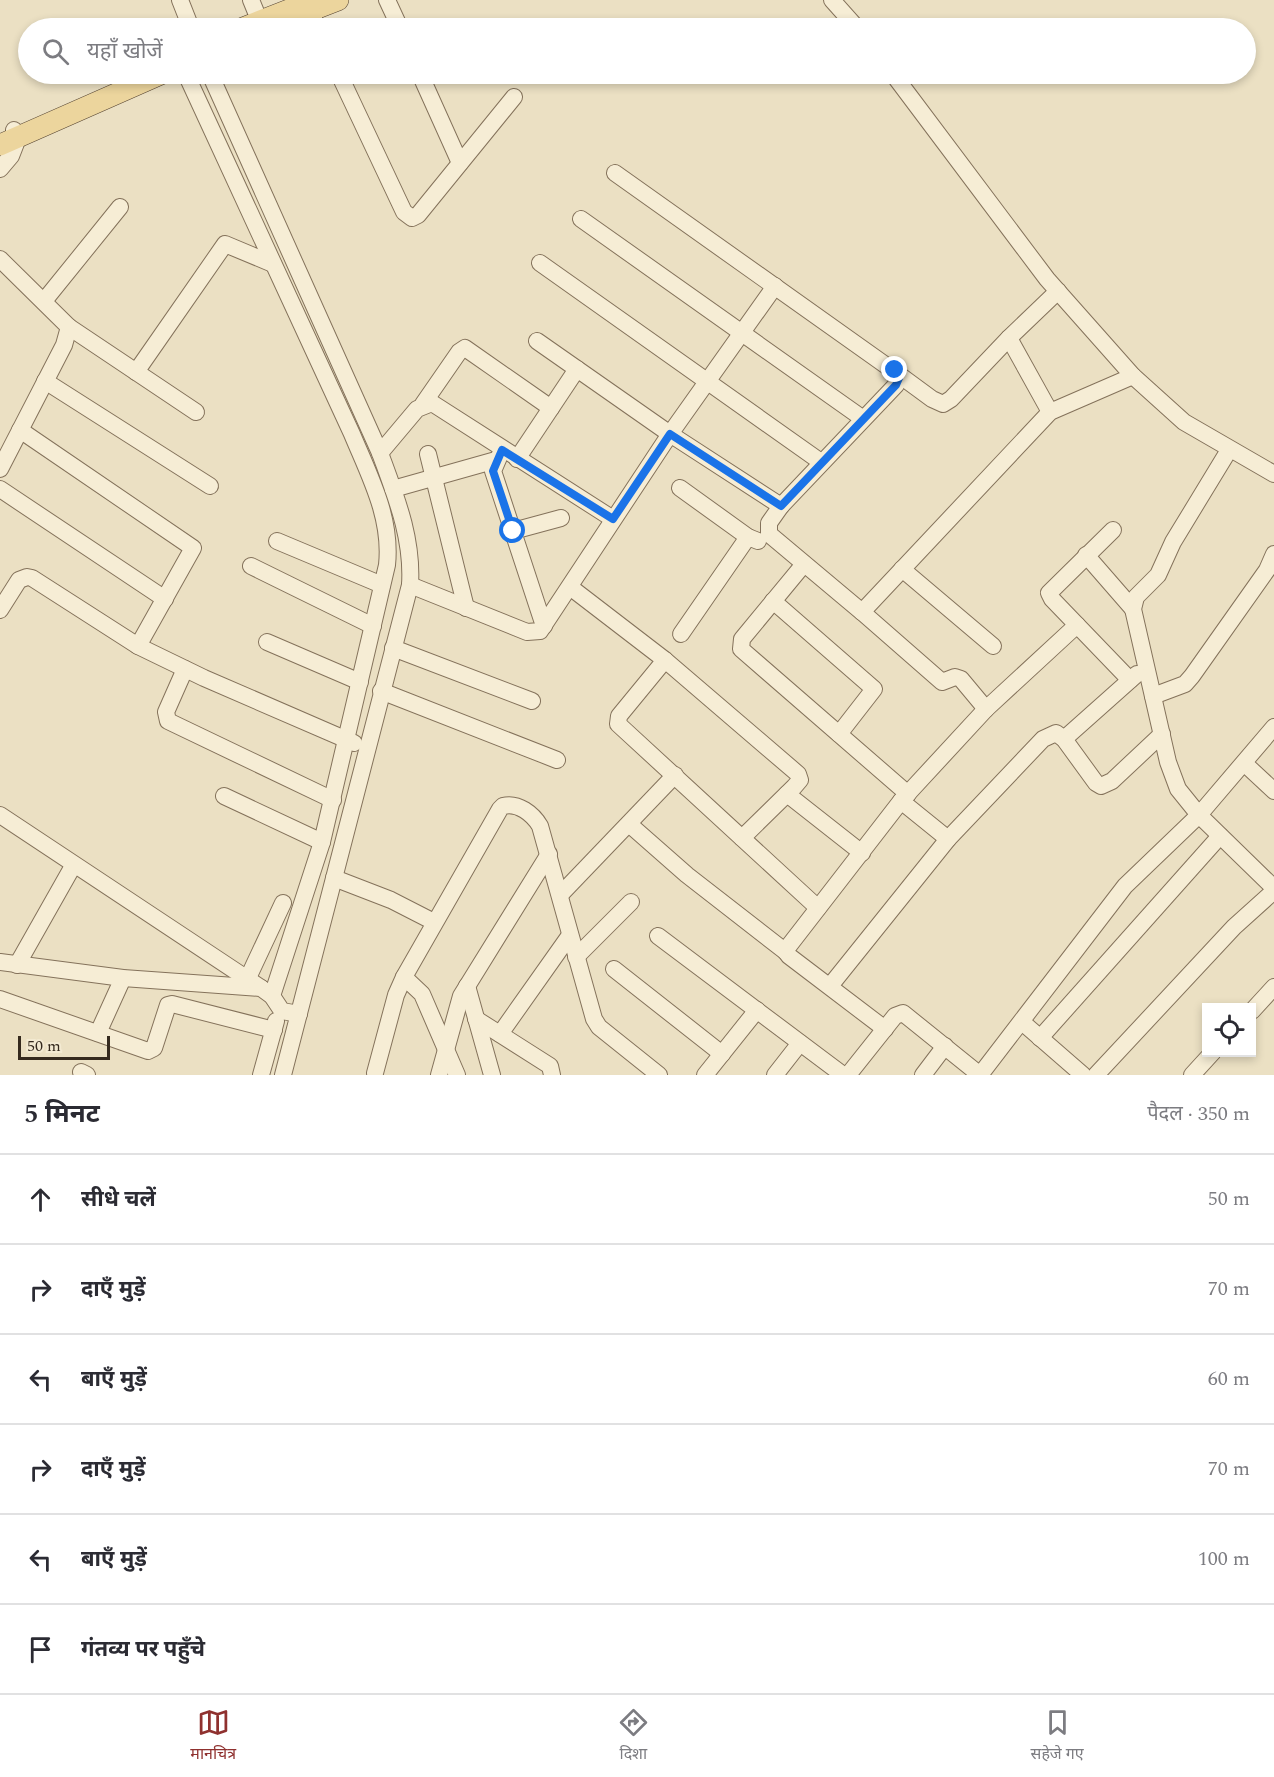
<!DOCTYPE html>
<html lang="hi">
<meta charset="utf-8">
<style>
body{margin:0;font-family:Spectral,"Noto Sans Devanagari",serif;background:#f7f7f7;color:#2b2b33}
.controls{position:absolute;right:18px;bottom:18px;display:grid;overflow:hidden;border-radius:0px;box-shadow:0 3px 9px #0003}
.controls button{width:54px;height:54px;display:grid;place-items:center;padding:0;border:0;border-bottom:2px solid #e1e1e2;background:#fff;color:#2b2b33;font:30px sans-serif}
.scale{position:absolute;left:18px;bottom:15px;width:92px;box-sizing:border-box;padding-left:6px;border:3px solid #352a1e;border-top:0;font-size:16px;line-height:21px;white-space:nowrap;color:#352a1e;-webkit-text-stroke:4px #f3ead2;paint-order:stroke}
.stop{position:absolute;width:18px;height:18px;margin:-14px;border:4px solid #1a73e8;border-radius:50%;background:#fff}
.stop.end{background:#1a73e8;border-color:#fff;box-shadow:0 2px 6px #0008}
.list{margin:0;padding:0;list-style:none}
h2{display:flex;justify-content:space-between;align-items:center;height:78px;margin:0;padding:0 24px;font-size:26px}
h2 small{font-size:20px;font-weight:400;color:#7c7c81}
.list li{display:grid;grid-template-columns:39px 1fr auto;gap:18px;align-items:center;box-sizing:border-box;height:90px;padding:0 24px;border-top:2px solid #e1e1e2}
.list b{display:block;font-size:22px;white-space:nowrap}
.list em{font-size:20px;font-style:normal;color:#7c7c81}
.icon{flex:none;width:33px;height:33px;fill:none;stroke:currentColor;stroke-width:2;stroke-linecap:round;stroke-linejoin:round}
.map{position:relative;flex:none;width:1274px;height:1075px;overflow:hidden}
.search{position:absolute;background:#fff;box-shadow:0 3px 9px #0003;left:18px;right:18px;top:18px;height:66px;display:flex;align-items:center;gap:15px;box-sizing:border-box;padding:0 21px;border-radius:33px;color:#7c7c81;font-size:22px}
.sheet{height:618px;background:#fff}
nav{display:flex;justify-content:space-around;align-items:center;box-sizing:border-box;height:84px;border-top:2px solid #e1e1e2;background:#fff;font-size:16px;color:#7c7c81}
nav a{display:grid;justify-items:center;gap:3px}
nav .on{color:#8f312f}
.map>svg:first-child{display:block}
.lines{fill:none;stroke-linecap:round;stroke-linejoin:round}
.minor-casing{stroke:#84725b;stroke-width:18}
.major-casing{stroke:#52402f;stroke-width:22}
.minor{stroke:#f6edd5;stroke-width:16}
.major{stroke:#ecd59d;stroke-width:21}
.route{stroke:#1a73e8;stroke-width:8}
</style>
<div class="map">
<svg width="1274" height="1075" viewBox="0 0 1274 1075">
<rect width="100%" height="100%" fill="#ebe0c3"/>
<g class="lines">
<defs>
<g id="minor">
<polyline points="180,0 191,28"/>
<polyline points="251,0 260,22"/>
<polyline points="387,0 400,28"/>
<polyline points="832,0 857,28"/>
<polyline points="310,11 318,28"/>
<path d="M 186,74 L 352,434 C 370,477 392,518 387,565 L 322,842 L 272,996"/>
<path d="M 210,74 L 380,453 C 396,497 413,538 410,585 L 283,1075"/>
<polyline points="339,74 404,212 412,218 418,215 514,97"/>
<polyline points="420,74 460,163"/>
<polyline points="893,74 1047,279 1133,376 1184,422 1274,474"/>
<polyline points="0,169 11,156 18,138 14,130"/>
<polyline points="615,173 898,374 896,385 781,506"/>
<polyline points="581,219 862,418"/>
<polyline points="0,259 69,327 64,345 0,469"/>
<polyline points="540,263 821,462"/>
<polyline points="44,301 120,207"/>
<polyline points="69,327 196,412"/>
<polyline points="537,341 670,434 775,286"/>
<polyline points="136,372 225,244 273,264"/>
<polyline points="898,374 932,399 943,404 951,399 1009,338"/>
<polyline points="45,381 210,486"/>
<polyline points="423,404 459,352 465,348 551,408"/>
<polyline points="1050,412 1009,338 1058,291"/>
<polyline points="20,430 193,548 138,646"/>
<polyline points="502,450 493,471 544,626"/>
<polyline points="1229,450 1173,542 1158,575 1136,597 1133,609 1168,762 1178,789 1199,815 1274,888"/>
<polyline points="380,453 417,409 432,403 613,519"/>
<polyline points="428,454 466,608"/>
<polyline points="517,459 577,369"/>
<polyline points="680,488 748,537 758,541"/>
<polyline points="0,489 165,599"/>
<polyline points="393,489 496,460"/>
<polyline points="1113,530 1049,593 1052,599 1130,680"/>
<polyline points="513,531 561,518"/>
<polyline points="277,541 382,585"/>
<polyline points="1086,555 1133,609"/>
<polyline points="804,564 742,639 741,649 908,794"/>
<polyline points="251,566 373,626"/>
<polyline points="902,569 993,646"/>
<polyline points="410,585 527,632 540,631 670,434 781,506 769,523 769,534 862,612 1050,412 1133,376"/>
<polyline points="570,587 665,660 798,774 800,780 794,787 742,838"/>
<polyline points="773,601 874,689 839,734"/>
<polyline points="0,610 19,580 27,577 32,578 138,646 204,678 354,743"/>
<polyline points="862,612 942,682 955,677 961,679 986,709"/>
<polyline points="681,634 748,537"/>
<polyline points="267,642 360,682"/>
<polyline points="393,648 532,701"/>
<polyline points="665,660 619,716 618,724 818,908"/>
<polyline points="185,669 166,712 168,721 333,800"/>
<polyline points="381,691 557,760"/>
<polyline points="1153,696 1185,684 1192,676 1267,570 1274,554"/>
<polyline points="1064,739 1137,674"/>
<polyline points="1245,764 1274,791"/>
<polyline points="787,794 862,853"/>
<polyline points="224,796 322,842"/>
<polyline points="901,801 948,839"/>
<polyline points="0,815 261,988"/>
<polyline points="629,824 687,875 786,952"/>
<polyline points="334,878 391,900 434,922"/>
<polyline points="560,895 675,775"/>
<polyline points="658,936 843,1075"/>
<polyline points="576,957 631,902"/>
<polyline points="0,962 123,978 261,988 272,996 282,1011 299,1014"/>
<polyline points="17,965 73,866"/>
<polyline points="614,969 722,1054"/>
<polyline points="404,977 422,994 457,1075"/>
<polyline points="247,980 283,903"/>
<polyline points="467,986 492,1075"/>
<polyline points="830,986 948,839 1043,739 1056,733 1064,739 1096,783 1101,786 1112,781 1162,734"/>
<polyline points="0,999 148,1051 154,1048 168,1005 172,1004 274,1030"/>
<polyline points="1252,1011 1274,987"/>
<polyline points="476,1019 550,1066 552,1075"/>
<polyline points="1022,1022 1083,1075"/>
<polyline points="885,1029 789,956 786,952 788,947 901,801 986,709 1077,625"/>
<polyline points="98,1033 123,978"/>
<polyline points="500,1034 570,935"/>
<polyline points="1040,1038 1220,836"/>
<polyline points="81,1072 87,1075"/>
<path d="M 375,1073 L 396,995 L 404,977 L 500,809 L 503,806 C 518,802 533,814 540,826 L 594,1019 L 599,1027 L 659,1075"/>
<polyline points="261,1075 276,1021"/>
<polyline points="439,1075 461,996 549,854"/>
<polyline points="705,1075 757,1010"/>
<polyline points="775,1075 800,1043"/>
<polyline points="848,1075 895,1016 903,1013 980,1075"/>
<polyline points="923,1075 945,1046"/>
<polyline points="980,1075 1125,886 1199,815 1274,727"/>
<polyline points="1096,1075 1234,927 1274,891"/>
<polyline points="1192,1075 1213,1052"/>
</g>
<g id="major">
<polyline points="302,14 338,0"/>
<polyline points="243,28 314,0"/>
<polyline points="0,145 161,74"/>
</g>
</defs>
<use href="#minor" class="minor-casing"/>
<use href="#major" class="major-casing"/>
<use href="#minor" class="minor"/>
<use href="#major" class="major"/>
</g>
<g class="lines">
<polyline class="route" points="513,531 493,471 502,450 613,519 670,434 781,506 896,385 899,378 895,370"/>
</g>
</svg>
<div class="controls">
<button><svg class="icon" aria-label="locate" viewBox="0 0 24 24"><circle cx="12" cy="12" r="6"/><path d="M12 2v4M12 18v4M2 12h4M18 12h4"/></svg></button>
</div>
<div class="scale">50 m</div>
<div class="stop" style="left:513px;top:531px"></div>
<div class="stop end" style="left:895px;top:370px"></div>
<div class="search"><svg class="icon" aria-label="search" viewBox="0 0 24 24"><circle cx="10" cy="10" r="6"/><path d="M15 15l6 6"/></svg>यहाँ खोजें</div>
</div>
<section class="sheet">
<h2>5 मिनट<small>पैदल · 350 m</small></h2>
<ul class="list">
<li><svg class="icon" aria-label="ahead" viewBox="0 0 24 24"><path d="M12 20V5M6 11l6-6 6 6"/></svg><div><b>सीधे चलें</b></div><em>50 m</em></li>
<li><svg class="icon" aria-label="right" viewBox="0 0 24 24"><path d="M7 20v-9h11M14 6l5 5-5 5"/></svg><div><b>दाएँ मुड़ें</b></div><em>70 m</em></li>
<li><svg class="icon" aria-label="left" viewBox="0 0 24 24"><path d="M17 20v-9H6M10 6l-5 5 5 5"/></svg><div><b>बाएँ मुड़ें</b></div><em>60 m</em></li>
<li><svg class="icon" aria-label="right" viewBox="0 0 24 24"><path d="M7 20v-9h11M14 6l5 5-5 5"/></svg><div><b>दाएँ मुड़ें</b></div><em>70 m</em></li>
<li><svg class="icon" aria-label="left" viewBox="0 0 24 24"><path d="M17 20v-9H6M10 6l-5 5 5 5"/></svg><div><b>बाएँ मुड़ें</b></div><em>100 m</em></li>
<li><svg class="icon" aria-label="arrive" viewBox="0 0 24 24"><path d="M6 21V4h12l-3 4 3 4H6"/></svg><div><b>गंतव्य पर पहुँचे</b></div></li>
</ul>
</section>
<nav>
<a class="on"><svg class="icon" aria-label="map" viewBox="0 0 24 24"><path d="M3 6l6-2 6 2 6-2v14l-6 2-6-2-6 2zM9 4v14M15 6v14"/></svg>मानचित्र</a>
<a><svg class="icon" aria-label="directions" viewBox="0 0 24 24"><path d="M12 3l9 9-9 9-9-9zM9 14v-3h6M13 9l2 2-2 2"/></svg>दिशा</a>
<a><svg class="icon" aria-label="saved" viewBox="0 0 24 24"><path d="M7 4h10v16l-5-4-5 4z"/></svg>सहेजे गए</a>
</nav>
